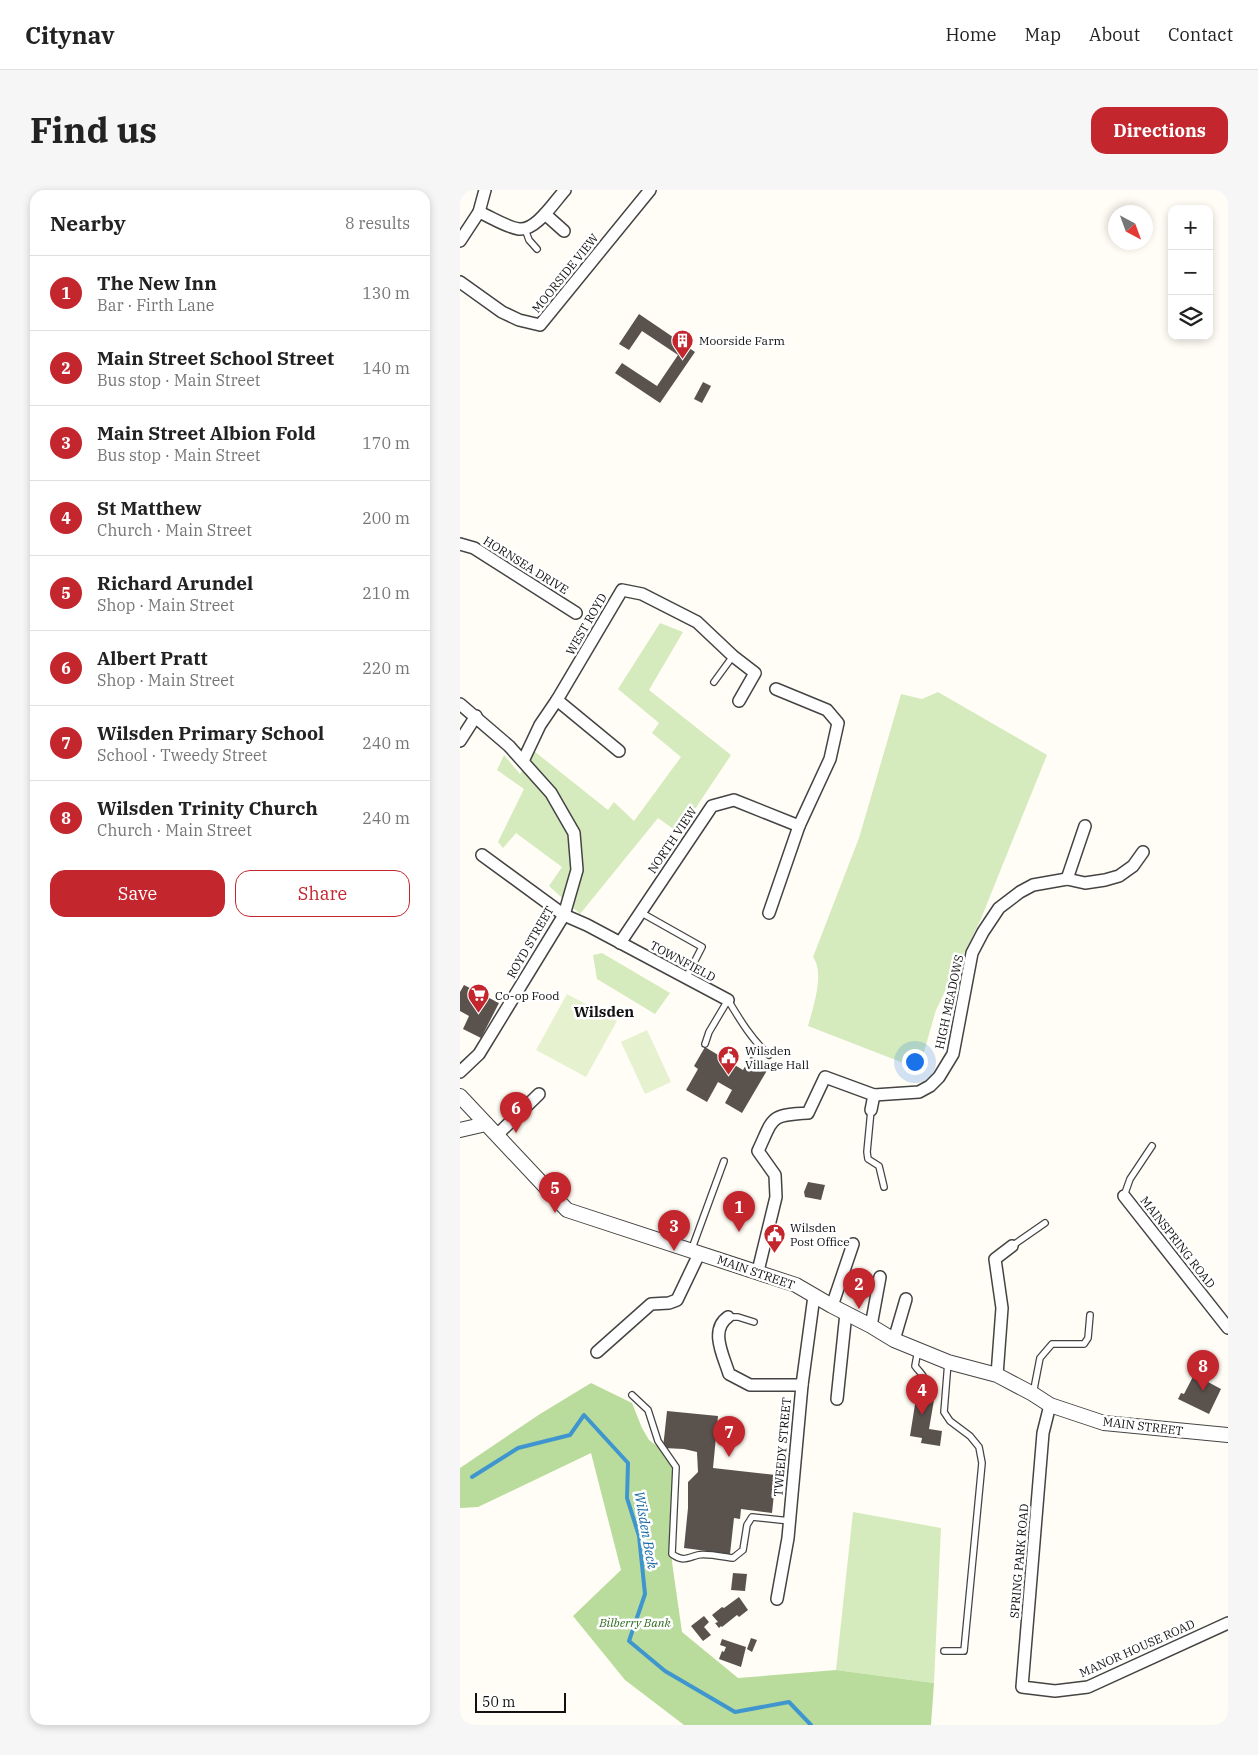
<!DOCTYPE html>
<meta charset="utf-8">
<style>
body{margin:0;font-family:"IBM Plex Serif",serif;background:#f6f6f6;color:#222}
.controls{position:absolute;right:15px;top:15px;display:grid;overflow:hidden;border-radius:10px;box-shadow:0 2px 8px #0003}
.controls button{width:45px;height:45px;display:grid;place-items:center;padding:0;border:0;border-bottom:1px solid #e0e0e0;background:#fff;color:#222;font:25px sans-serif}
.compass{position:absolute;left:648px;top:15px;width:45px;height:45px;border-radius:50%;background:#fff;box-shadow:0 2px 8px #0003;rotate:139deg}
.scale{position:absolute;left:15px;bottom:12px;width:91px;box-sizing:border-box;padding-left:5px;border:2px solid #111;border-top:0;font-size:14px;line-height:18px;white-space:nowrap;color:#111;-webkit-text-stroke:4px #fff;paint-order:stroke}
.you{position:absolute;left:454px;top:871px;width:18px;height:18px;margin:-12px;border:4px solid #fff;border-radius:50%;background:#1a73e8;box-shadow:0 0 0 8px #1a73e833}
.badge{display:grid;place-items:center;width:32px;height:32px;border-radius:50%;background:#c4262e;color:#fff;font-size:16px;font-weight:700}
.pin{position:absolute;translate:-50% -41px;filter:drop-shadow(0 1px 2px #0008)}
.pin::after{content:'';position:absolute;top:26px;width:18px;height:15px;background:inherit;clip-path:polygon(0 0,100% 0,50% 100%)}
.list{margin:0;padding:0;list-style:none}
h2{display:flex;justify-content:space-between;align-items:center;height:65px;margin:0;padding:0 20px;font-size:21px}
h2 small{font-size:16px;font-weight:400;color:#767676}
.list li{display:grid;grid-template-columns:32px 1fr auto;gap:15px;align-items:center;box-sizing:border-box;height:75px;padding:0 20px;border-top:1px solid #e0e0e0}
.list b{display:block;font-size:19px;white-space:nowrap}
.list p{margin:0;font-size:16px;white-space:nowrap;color:#767676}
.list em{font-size:16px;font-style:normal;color:#767676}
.actions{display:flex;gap:10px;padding:15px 20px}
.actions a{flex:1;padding:11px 0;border:1px solid #c4262e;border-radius:15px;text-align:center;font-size:18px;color:#c4262e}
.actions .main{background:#c4262e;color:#fff}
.icon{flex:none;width:28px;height:28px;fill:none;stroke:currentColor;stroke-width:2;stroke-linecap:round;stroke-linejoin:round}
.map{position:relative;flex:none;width:768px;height:1535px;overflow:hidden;border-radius:15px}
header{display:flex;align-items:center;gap:30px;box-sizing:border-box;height:70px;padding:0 25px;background:#fff;border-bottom:1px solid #e0e0e0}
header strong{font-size:24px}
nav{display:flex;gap:28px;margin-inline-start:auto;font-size:18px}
.intro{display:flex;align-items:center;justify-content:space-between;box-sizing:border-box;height:120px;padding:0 30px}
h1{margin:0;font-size:35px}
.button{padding:12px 22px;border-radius:15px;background:#c4262e;color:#fff;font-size:18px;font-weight:700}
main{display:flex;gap:30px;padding:0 30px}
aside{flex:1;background:#fff;border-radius:15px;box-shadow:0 2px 8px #0003}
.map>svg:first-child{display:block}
.green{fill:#d5ebbd}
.forest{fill:#b9dc9c}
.pitch{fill:#e6f2cf}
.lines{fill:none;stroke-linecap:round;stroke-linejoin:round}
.stream{stroke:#3f96cf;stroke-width:4}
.building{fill:#5a524d}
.service-casing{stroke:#444;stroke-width:8}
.minor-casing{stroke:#444;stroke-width:14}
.tertiary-casing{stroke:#444;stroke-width:16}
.service{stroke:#fff;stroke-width:5.5}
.minor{stroke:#fff;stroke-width:11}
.tertiary{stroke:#fff;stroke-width:14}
.labels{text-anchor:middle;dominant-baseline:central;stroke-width:5;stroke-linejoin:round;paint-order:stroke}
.street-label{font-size:12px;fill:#111;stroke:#fff}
.poi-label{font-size:12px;fill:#111;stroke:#fff;text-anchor:start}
.park-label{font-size:12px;font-style:italic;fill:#2f6b1f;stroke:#fff}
.water-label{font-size:14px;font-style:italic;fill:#1768a6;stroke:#fff}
.quarter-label{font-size:15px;font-weight:bold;fill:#111;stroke:#fff}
</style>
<header>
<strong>Citynav</strong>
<nav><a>Home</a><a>Map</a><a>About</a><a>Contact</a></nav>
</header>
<div class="intro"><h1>Find us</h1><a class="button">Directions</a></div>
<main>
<aside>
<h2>Nearby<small>8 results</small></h2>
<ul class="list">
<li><span class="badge">1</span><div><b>The New Inn</b><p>Bar · Firth Lane</p></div><em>130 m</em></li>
<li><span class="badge">2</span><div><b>Main Street School Street</b><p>Bus stop · Main Street</p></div><em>140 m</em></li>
<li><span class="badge">3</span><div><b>Main Street Albion Fold</b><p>Bus stop · Main Street</p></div><em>170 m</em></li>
<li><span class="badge">4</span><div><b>St Matthew</b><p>Church · Main Street</p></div><em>200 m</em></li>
<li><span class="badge">5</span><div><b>Richard Arundel</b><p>Shop · Main Street</p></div><em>210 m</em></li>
<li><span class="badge">6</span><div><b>Albert Pratt</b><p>Shop · Main Street</p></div><em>220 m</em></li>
<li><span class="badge">7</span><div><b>Wilsden Primary School</b><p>School · Tweedy Street</p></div><em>240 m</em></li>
<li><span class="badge">8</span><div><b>Wilsden Trinity Church</b><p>Church · Main Street</p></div><em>240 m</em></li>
</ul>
<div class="actions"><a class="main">Save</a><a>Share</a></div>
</aside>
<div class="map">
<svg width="768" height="1535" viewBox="0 0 768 1535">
<rect width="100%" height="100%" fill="#fffdf5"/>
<g class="green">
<polygon points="200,433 223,442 189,500 271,565 219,643 198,628 120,724 89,696 102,677 56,643 43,658 38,652 64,599 37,580 44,565 60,584 74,561 148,620 154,612 174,631 221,567 192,543 199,533 158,499"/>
<path d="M 478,502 L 587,565 L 520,731 L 476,820 L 459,879 L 348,836 C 353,817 365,784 353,767 L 399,648 L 441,504 L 462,509 Z"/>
<polygon points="142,763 210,803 195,824 137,789 133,765"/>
<polygon points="393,1322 481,1338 474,1493 376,1480"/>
</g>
<polygon class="forest" points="131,1193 172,1213 182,1238 189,1250 207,1264 217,1277 212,1372 222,1442 278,1488 376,1480 474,1493 471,1535 224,1535 165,1490 113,1426 161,1380 131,1263 18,1317 0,1318 0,1278 80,1224"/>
<g class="pitch">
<polygon points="107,804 157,831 126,887 76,860"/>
<polygon points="187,840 211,892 185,904 161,852"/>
</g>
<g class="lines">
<polyline class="stream" points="12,1287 58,1258 110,1245 124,1225 168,1273 167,1308 179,1346 185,1404 169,1451 205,1481 275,1522 329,1512 351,1535"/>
</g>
<g class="building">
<polygon points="179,124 235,162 200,213 155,183 162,173 197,196 218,165 182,141 169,160 159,154"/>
<polygon points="243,192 251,196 242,213 234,209"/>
<polygon points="4,795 39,813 21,848 3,839 9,826 0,821 0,802"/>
<polygon points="245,857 283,880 291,866 309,877 282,923 265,913 272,900 258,892 247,912 226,900 238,879 234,876"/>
<polygon points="348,992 365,995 361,1010 345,1007 344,1002"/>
<polygon points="738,1177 752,1184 748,1192 761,1199 749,1224 718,1209 721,1203 724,1204"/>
<polygon points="456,1208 474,1210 469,1239 482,1241 480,1256 461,1253 462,1248 450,1246"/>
<polygon points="207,1221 258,1226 253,1278 316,1285 312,1323 281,1319 280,1329 274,1328 270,1364 224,1358 228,1318 228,1292 238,1282 237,1262 224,1259 203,1258"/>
<polygon points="273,1383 287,1384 285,1401 271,1400"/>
<polygon points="279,1407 288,1420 279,1427 277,1425 262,1437 261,1436 259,1438 255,1433 258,1432 252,1425 262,1417 264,1418"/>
<polygon points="244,1426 249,1432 244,1437 251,1445 243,1451 231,1436"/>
<polygon points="291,1448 297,1450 292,1462 287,1459"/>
<polygon points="262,1449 286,1457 281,1477 259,1469 262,1461 264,1462 266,1457 260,1455"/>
</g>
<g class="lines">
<defs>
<g id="service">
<polyline points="65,39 69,50 77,59"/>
<polyline points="254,492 273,466"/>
<polyline points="180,722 242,757 226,788"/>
<path d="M 245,854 L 249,842 L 268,810 C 280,830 292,850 309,865"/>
<polyline points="411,920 407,962 408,969 419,976 424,997"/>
<polyline points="664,1006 670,989 692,956"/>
<polyline points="552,1056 585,1033"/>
<polyline points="231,1061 264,971"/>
<polyline points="268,1127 278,1127 294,1132"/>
<path d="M 458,1160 L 455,1176 C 465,1189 466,1184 461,1201"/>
<polyline points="573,1204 580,1168 592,1154 624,1154 628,1148 630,1125"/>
<path d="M 172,1205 L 188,1220 L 198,1251 L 216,1277 L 212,1364 C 223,1372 227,1368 238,1365 C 245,1363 265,1367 273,1368 L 283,1360 L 287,1335 L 292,1327 L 330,1331"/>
<polyline points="484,1461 504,1461 522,1273 519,1257 510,1246 490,1231 484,1222 488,1172"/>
</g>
<g id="minor">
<path d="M 19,22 C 31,27 46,37 59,39 C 76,41 94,12 105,0"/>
<polyline points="85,24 104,41"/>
<polyline points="0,51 19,22 25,0"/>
<polyline points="0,92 42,122 59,130 80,135 190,0"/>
<polyline points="0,354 14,358 116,423"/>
<polyline points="97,510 159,561"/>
<polyline points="0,514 49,556 91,603 114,643 117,680 104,725 19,864 0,882"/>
<polyline points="0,551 16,526"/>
<polyline points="63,571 80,535 97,510 162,400 182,404 237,432 273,466 295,483 279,511"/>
<polyline points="22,665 104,725 127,735 268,810"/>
<polyline points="607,689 625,636"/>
<polyline points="309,723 339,636 370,569 378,533 367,520 316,499"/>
<polyline points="160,753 252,616 274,610 339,636"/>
<polyline points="411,920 414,905"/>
<polyline points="37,945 79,904"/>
<polyline points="664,1006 768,1138"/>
<path d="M 298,1081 L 316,1007 L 315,985 L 298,961 C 314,927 309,925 348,923 L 365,887 L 414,905 L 459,902 L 470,896 L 479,887 L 493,864 L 512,763 L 523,742 L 539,718 L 560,702 L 573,695 L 607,689 L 625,693 L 645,690 L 659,686 L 673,676 L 683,662"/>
<polyline points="372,1116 393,1054"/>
<path d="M 268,1127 C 249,1140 264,1167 269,1184 L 290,1195 L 342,1195"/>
<polyline points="411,1136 420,1087"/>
<polyline points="434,1150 446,1109"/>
<polyline points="137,1162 191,1114 209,1113 217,1110 239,1064"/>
<polyline points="537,1185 542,1118 535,1069 552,1056"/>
<polyline points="377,1209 386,1123"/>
<polyline points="590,1215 583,1243 562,1497 595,1501 628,1497 768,1433"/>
<polyline points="317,1409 328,1348 342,1195 354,1106"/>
</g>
<g id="tertiary">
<polyline points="0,906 107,1020 336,1095 372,1116 411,1136 434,1150 488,1172 537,1185 573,1204 590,1215 644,1233 768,1245"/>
<polyline points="0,940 26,934"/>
</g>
</defs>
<use href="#service" class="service-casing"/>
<use href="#minor" class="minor-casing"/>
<use href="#tertiary" class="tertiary-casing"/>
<use href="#service" class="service"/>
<use href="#minor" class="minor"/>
<use href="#tertiary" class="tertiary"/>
</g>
<defs>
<symbol id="building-pin" viewBox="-11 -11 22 30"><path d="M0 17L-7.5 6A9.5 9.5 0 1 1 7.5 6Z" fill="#c4262e" stroke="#fff"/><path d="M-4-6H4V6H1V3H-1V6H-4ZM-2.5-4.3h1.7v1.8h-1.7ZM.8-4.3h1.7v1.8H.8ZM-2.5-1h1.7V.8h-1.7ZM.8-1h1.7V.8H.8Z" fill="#fff"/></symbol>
<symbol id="supermarket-pin" viewBox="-11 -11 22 30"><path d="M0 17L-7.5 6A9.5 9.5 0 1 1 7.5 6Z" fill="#c4262e" stroke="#fff"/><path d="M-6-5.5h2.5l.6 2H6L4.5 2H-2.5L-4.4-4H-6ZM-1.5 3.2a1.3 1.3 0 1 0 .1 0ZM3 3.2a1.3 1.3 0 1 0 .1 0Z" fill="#fff"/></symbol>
<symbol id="civic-pin" viewBox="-11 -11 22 30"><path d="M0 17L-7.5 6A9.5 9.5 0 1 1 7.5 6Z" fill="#c4262e" stroke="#fff"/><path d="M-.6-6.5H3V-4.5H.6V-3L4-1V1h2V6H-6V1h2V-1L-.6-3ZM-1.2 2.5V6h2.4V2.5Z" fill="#fff"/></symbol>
</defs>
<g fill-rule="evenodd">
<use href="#building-pin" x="210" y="138" width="25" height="34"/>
<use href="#supermarket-pin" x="6" y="792" width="25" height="34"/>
<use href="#civic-pin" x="256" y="854" width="25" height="34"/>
<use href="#civic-pin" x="302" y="1032" width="25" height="34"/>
</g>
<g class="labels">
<g class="street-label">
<text transform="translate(105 83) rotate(-51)">MOORSIDE VIEW</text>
<text transform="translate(66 375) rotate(32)">HORNSEA DRIVE</text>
<text transform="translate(126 434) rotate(-60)">WEST ROYD</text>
<text transform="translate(212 650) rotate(-56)">NORTH VIEW</text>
<text transform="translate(70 752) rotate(-60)">ROYD STREET</text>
<text transform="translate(223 771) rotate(28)">TOWNFIELD</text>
<text transform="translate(489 812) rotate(-78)">HIGH MEADOWS</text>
<text transform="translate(718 1052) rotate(52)">MAINSPRING ROAD</text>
<text transform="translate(296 1082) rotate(19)">MAIN STREET</text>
<text transform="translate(683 1236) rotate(7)">MAIN STREET</text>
<text transform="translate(322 1257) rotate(-85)">TWEEDY STREET</text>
<text transform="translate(559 1371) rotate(-85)">SPRING PARK ROAD</text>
<text transform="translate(677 1458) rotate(-24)">MANOR HOUSE ROAD</text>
</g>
<g class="poi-label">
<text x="239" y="150">Moorside Farm</text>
<text x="35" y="805">Co-op Food</text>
<text x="285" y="860">Wilsden<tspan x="285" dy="14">Village Hall</tspan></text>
<text x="330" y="1037">Wilsden<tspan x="330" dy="14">Post Office</tspan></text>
</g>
<g class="park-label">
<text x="175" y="1432">Bilberry Bank</text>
</g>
<g class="water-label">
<text transform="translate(186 1340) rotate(80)">Wilsden Beck</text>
</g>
<g class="quarter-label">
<text x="144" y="821">Wilsden</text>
</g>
</g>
</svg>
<div class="controls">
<button>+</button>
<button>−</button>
<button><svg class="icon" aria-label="layers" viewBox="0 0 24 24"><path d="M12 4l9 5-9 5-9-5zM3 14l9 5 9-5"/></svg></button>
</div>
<svg class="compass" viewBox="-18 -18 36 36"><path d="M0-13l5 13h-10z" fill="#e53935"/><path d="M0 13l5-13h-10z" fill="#767676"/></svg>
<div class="scale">50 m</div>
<div class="you"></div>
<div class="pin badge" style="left:279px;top:1042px">1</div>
<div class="pin badge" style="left:399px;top:1119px">2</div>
<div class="pin badge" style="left:214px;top:1061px">3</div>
<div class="pin badge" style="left:462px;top:1225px">4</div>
<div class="pin badge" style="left:95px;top:1023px">5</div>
<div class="pin badge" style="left:56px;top:943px">6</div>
<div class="pin badge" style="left:269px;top:1267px">7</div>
<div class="pin badge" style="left:743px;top:1201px">8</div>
</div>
</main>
